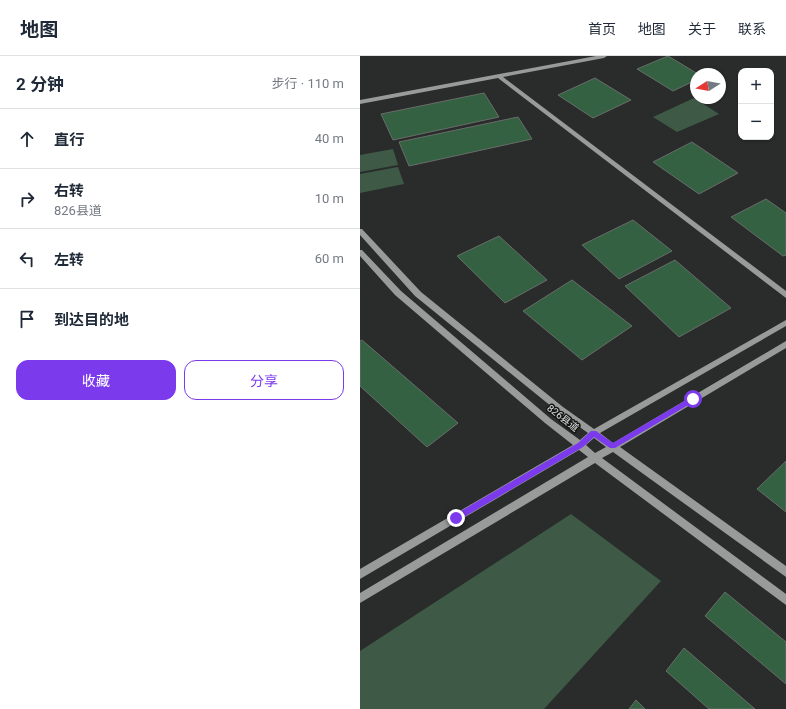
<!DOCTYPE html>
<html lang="zh">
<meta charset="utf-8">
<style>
body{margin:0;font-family:Roboto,"Noto Sans SC",sans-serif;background:#f2f2f3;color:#1f2937}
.controls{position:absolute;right:12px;top:12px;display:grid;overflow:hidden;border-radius:8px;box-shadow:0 1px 3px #0004}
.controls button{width:36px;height:36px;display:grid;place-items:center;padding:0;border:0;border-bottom:1px solid #e0e1e3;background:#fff;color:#1f2937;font:20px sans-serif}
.compass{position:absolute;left:330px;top:12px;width:36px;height:36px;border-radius:50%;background:#fff;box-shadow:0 1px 3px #0004;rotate:259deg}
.stop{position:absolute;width:12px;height:12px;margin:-9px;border:3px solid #7c3aed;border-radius:50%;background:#fff}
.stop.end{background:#7c3aed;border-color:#fff;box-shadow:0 1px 4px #0008}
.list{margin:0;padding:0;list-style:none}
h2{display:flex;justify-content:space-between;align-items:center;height:52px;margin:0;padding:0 16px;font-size:17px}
h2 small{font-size:13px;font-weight:400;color:#747a83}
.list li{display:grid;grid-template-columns:26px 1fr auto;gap:12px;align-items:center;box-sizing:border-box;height:60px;padding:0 16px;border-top:1px solid #e0e1e3}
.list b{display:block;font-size:15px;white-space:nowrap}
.list p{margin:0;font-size:13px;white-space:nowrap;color:#747a83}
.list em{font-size:13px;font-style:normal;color:#747a83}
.actions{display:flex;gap:8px;padding:12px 16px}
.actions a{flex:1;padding:9px 0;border:1px solid #7c3aed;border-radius:12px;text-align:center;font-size:14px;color:#7c3aed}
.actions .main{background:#7c3aed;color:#fff}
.icon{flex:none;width:22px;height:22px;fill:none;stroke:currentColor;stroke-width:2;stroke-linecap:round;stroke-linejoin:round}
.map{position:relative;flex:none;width:426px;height:653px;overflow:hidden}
header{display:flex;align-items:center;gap:24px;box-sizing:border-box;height:56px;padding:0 20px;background:#fff;border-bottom:1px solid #e0e1e3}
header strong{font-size:19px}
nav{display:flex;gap:22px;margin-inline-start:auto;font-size:14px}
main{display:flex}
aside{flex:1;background:#fff}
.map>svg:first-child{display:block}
.green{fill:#3e5a46}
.building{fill:#346142;stroke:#696d6a}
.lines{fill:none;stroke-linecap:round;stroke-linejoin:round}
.secondary{fill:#989b99;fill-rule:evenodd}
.route{fill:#7c3aed}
.labels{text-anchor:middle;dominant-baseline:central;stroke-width:3;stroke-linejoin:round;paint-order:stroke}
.street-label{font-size:10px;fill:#dee1df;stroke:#131413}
</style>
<header>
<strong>地图</strong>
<nav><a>首页</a><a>地图</a><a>关于</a><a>联系</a></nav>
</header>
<main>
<aside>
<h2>2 分钟<small>步行 · 110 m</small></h2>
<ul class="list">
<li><svg class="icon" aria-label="ahead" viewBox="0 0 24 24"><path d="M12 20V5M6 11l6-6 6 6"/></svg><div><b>直行</b></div><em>40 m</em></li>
<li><svg class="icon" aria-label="right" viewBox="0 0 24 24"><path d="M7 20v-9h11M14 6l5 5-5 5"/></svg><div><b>右转</b><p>826县道</p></div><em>10 m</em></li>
<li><svg class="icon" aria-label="left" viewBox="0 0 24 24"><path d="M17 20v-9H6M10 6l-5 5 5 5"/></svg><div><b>左转</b></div><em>60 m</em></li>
<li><svg class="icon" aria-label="arrive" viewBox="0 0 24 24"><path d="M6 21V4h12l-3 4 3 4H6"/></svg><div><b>到达目的地</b></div></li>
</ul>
<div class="actions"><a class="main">收藏</a><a>分享</a></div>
</aside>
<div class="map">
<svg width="426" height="653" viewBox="0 0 426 653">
<rect width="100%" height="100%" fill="#292c2a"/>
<g class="green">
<polygon points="334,42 359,58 317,76 293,61"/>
<polygon points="33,93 38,109 0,116 0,99"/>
<polygon points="38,111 44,128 0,137 0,118"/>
<polygon points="211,458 301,525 184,653 0,653 0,595"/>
</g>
<g class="building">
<polygon points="308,0 338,18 336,18 336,24 313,35 277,13"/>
<polygon points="235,22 271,44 233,62 198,39"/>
<polygon points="124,37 139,61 33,84 21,58"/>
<polygon points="158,61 172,83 49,110 39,86"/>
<polygon points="332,86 378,117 339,138 293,106"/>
<polygon points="406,143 426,157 426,199 423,200 371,161"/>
<polygon points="273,164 312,195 259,223 222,189"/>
<polygon points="139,180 187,224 145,247 97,200"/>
<polygon points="315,204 371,252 319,281 265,230"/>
<polygon points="212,224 272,270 222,304 163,255"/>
<polygon points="2,284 98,367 67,391 0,330 0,285"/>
<polygon points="426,405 426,456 397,433"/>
<polygon points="365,536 426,586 426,628 345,560"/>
<polygon points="324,592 395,653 349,653 306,615"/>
<polygon points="276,644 285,653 269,653"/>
</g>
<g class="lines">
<g class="secondary">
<polygon points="236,0 247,0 244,2 143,21 426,235 426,242 138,22 0,48 0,44"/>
<path d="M 0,173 L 2,173 L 61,236 L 203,351 L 234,373 L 426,264 L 426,270 L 240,377 L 253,387 L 426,285 L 426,292 L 260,391 L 426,510 L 426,521 L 253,396 L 242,402 L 426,538 L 426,549 L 235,407 L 0,547 L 0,537 L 228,401 L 219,394 L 0,523 L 0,513 L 213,389 L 185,367 L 35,239 L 0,200 L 0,194 L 2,194 L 41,235 L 191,363 L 220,384 L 228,377 L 197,355 L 55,240 L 0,179 ZM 234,382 L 246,391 L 235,397 L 226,389 Z"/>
</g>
</g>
<polygon class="route" points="333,340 335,341 335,345 255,392 250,392 234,381 223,391 99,464 94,464 94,459 218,387 231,375 236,375 253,387"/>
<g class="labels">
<g class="street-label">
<text transform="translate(203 362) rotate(38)">826县道</text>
</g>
</g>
</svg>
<div class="controls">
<button>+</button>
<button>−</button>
</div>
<svg class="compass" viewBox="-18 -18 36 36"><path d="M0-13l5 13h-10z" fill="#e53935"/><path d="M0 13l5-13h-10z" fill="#747a83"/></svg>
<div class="stop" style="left:333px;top:343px"></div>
<div class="stop end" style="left:96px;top:462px"></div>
</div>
</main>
